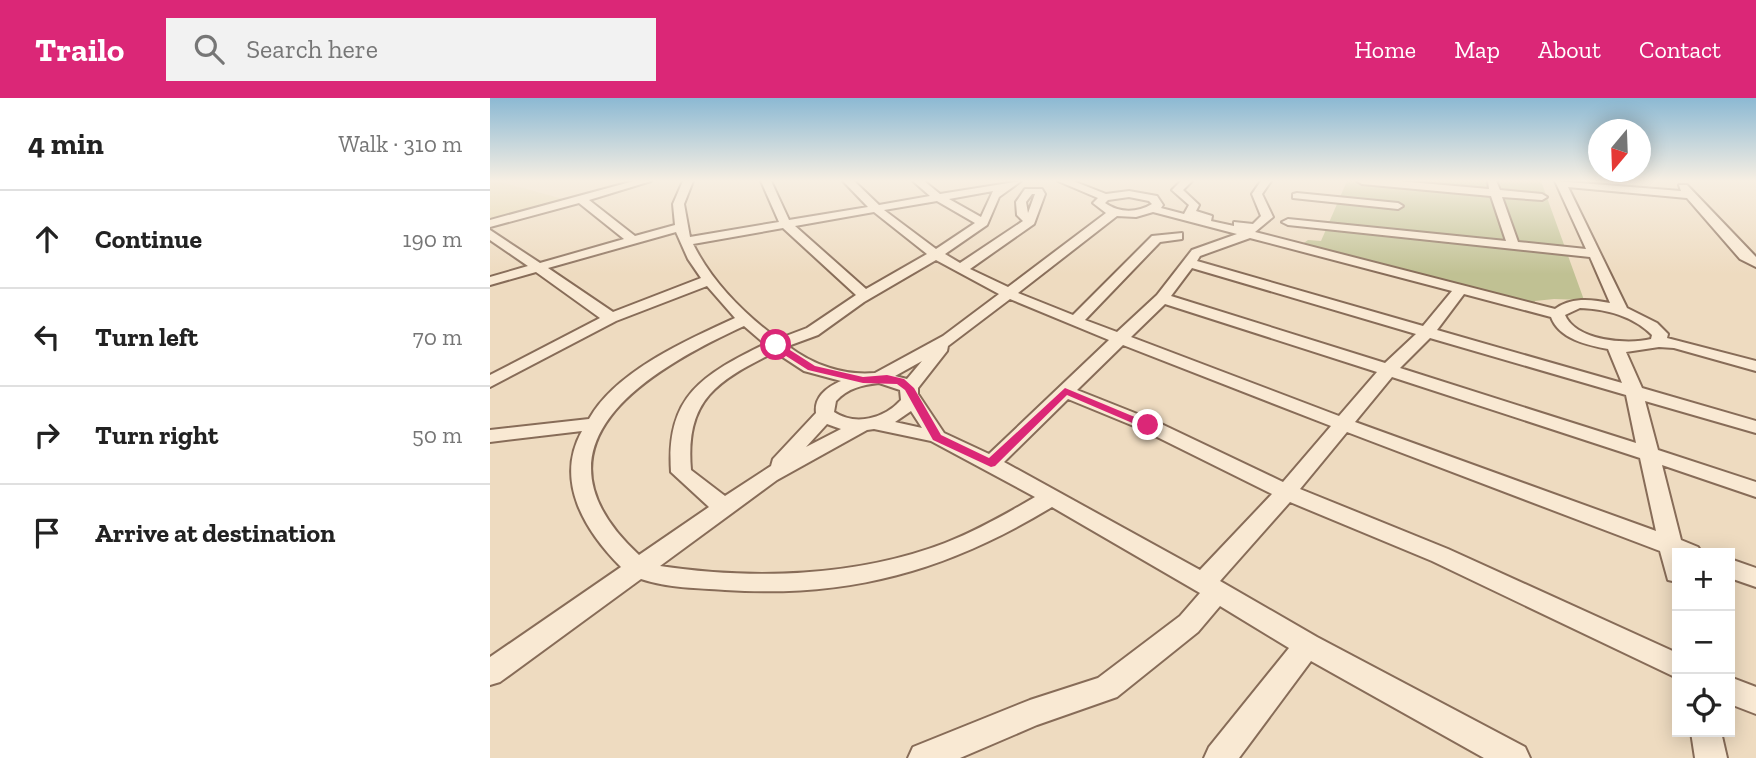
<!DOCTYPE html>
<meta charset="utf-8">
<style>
body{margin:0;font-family:"Zilla Slab",serif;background:#f2f2f2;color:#222}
.controls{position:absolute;right:21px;bottom:21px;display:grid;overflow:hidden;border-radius:0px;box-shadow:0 4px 18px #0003}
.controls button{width:63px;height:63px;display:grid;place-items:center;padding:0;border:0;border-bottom:2px solid #e0e0e0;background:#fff;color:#222;font:35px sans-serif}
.compass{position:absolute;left:1098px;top:21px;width:63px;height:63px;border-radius:50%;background:#fff;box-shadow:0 4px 18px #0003;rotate:199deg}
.stop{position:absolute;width:21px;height:21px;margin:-16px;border:5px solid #db2777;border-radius:50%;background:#fff}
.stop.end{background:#db2777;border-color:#fff;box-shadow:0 2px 7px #0008}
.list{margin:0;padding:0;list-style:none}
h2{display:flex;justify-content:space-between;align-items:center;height:91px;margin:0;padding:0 28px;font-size:30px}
h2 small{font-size:23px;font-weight:400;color:#767676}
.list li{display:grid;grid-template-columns:46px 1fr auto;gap:21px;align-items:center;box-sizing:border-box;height:98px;padding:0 28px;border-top:2px solid #e0e0e0}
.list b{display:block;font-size:26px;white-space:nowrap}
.list em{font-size:23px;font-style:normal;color:#767676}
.icon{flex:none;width:38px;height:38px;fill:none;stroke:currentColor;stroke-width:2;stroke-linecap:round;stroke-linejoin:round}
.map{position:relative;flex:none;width:1266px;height:660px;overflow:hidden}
header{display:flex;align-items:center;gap:42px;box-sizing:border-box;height:98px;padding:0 35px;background:#db2777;color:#fff}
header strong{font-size:33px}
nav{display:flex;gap:38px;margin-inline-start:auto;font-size:24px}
.search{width:490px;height:63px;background:#f2f2f2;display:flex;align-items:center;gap:18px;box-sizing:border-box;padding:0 24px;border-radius:0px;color:#767676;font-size:26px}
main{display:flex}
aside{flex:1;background:#fff}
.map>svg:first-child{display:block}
.farmland{fill:#e4d5ad}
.cemetery{fill:#c0c193}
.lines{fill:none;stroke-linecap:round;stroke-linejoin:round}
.minor-casing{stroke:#876c58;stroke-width:4}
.minor{fill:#f9e9d3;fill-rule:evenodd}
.route{fill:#db2777}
</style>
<header>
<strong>Trailo</strong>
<div class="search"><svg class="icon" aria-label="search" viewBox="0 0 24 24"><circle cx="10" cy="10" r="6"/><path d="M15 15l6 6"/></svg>Search here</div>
<nav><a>Home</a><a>Map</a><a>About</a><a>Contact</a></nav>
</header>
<main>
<aside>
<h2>4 min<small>Walk · 310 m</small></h2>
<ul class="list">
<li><svg class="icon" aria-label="ahead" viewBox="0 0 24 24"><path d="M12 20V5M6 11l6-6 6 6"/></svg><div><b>Continue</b></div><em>190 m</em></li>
<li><svg class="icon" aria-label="left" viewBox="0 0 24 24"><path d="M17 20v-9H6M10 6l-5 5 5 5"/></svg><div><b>Turn left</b></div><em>70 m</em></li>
<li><svg class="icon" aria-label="right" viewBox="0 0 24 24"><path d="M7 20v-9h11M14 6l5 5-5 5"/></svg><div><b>Turn right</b></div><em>50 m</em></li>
<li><svg class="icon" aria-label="arrive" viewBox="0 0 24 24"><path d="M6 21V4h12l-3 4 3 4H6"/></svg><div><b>Arrive at destination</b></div></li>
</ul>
</aside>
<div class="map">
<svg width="1266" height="660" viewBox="0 0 1266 660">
<rect width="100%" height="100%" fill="#eedbc0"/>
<polygon class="farmland" points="0,83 7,83 73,101 0,123"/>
<polygon class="cemetery" points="857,83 1051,83 1094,202 1064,201 1045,203 1043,209 808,149 818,142 831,143"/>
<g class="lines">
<defs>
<g id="minor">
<path d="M 144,83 L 161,83 L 99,102 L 145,138 L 185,127 L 183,106 L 193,83 L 203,83 L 194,106 L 200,139 L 289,124 L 271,83 L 281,83 L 299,122 L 378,109 L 353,83 L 364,83 L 389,107 L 440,98 L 423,83 L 434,83 L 450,96 L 531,83 L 509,99 L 497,127 L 455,156 L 470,165 L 533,123 L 527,117 L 526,104 L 535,91 L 552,91 L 555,96 L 544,126 L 480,171 L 518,189 L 616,115 L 603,105 L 608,100 L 568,83 L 583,83 L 616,96 L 639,93 L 667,98 L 673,107 L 671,110 L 694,116 L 699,107 L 682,92 L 691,83 L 702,83 L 693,92 L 709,107 L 706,113 L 722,118 L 721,123 L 744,128 L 744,124 L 763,126 L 771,118 L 762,96 L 771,83 L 781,83 L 772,96 L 783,119 L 765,134 L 1065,211 C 1081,199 1101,201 1120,205 L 1100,159 L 798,127 L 792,124 L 798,121 L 1016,143 L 1001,98 L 872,86 L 867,83 L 908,83 L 999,91 L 998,83 L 1006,83 L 1010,92 L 1052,96 L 1057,99 L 1052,102 L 1012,99 L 1028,144 L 1096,151 L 1065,83 L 1191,93 L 1189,87 L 1197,87 L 1266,159 L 1266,169 L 1250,161 L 1197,100 L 1078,89 L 1137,210 L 1167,225 L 1178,236 L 1177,240 L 1266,263 L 1266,273 L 1184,250 L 1169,249 L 1136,254 L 1152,290 L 1266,323 L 1266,335 L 1155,303 L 1168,352 L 1266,384 L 1266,399 L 1172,367 L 1191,442 L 1208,449 L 1212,455 L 1187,455 L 1187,484 L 1178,482 L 1170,453 L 857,334 L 810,391 L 958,451 L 1187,555 L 1187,580 L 942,463 L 800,404 L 730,483 L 827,539 L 1035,649 L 1040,660 L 994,660 L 821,563 L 749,660 L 714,660 L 719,649 L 799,550 L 730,508 L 708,534 L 627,599 L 547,627 L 470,660 L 418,660 L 423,649 L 540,602 L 608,580 L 690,518 L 710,495 L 562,409 C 456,473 360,500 235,492 C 207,490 178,490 151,481 L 10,584 L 0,587 L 0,559 L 131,469 C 95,433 64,383 92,333 L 0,344 L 0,332 L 99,321 C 126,273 197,242 245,220 L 217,188 L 126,223 L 0,289 L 0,277 L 110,220 L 46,174 L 0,187 L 0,179 L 38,168 L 0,142 L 0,132 L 50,165 L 134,141 L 89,105 L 0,129 L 0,122 ZM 503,93 L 491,119 L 459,101 ZM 542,96 L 545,96 L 538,115 L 536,104 ZM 639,99 L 659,103 L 662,106 C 647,115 629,115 615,105 L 618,102 ZM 447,103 L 485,125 L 446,151 L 394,112 ZM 384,114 L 437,156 L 376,191 L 305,128 ZM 663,114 L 747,136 L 702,152 L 667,197 L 627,234 L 595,222 L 670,144 L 692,141 L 692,135 L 662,138 L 583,217 L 528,195 L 627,118 L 646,119 ZM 293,130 L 366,197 L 317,230 L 288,241 C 254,216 222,184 203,146 ZM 186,134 L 198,161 L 211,180 L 123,214 L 58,170 ZM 760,140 L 962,193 L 933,228 L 707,163 L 710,158 ZM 446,162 L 509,196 L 453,238 L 385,275 C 354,278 323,267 298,248 L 328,237 L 374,204 ZM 702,170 L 926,236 L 895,265 L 681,198 ZM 974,196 L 1061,219 C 1069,241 1097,247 1118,251 L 1132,285 L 947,232 ZM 520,201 L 619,242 L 499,356 L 454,335 L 428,296 L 428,290 L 457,253 L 458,248 ZM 675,206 L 887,274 L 849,318 L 641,239 ZM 1090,210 C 1116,211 1143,218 1162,237 L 1161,241 C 1138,247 1086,243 1075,217 ZM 254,228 L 275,246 C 212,277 176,298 181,374 L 219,409 L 149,457 C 31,348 156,273 254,228 ZM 940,240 L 1136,297 L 1146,345 L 910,270 ZM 633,247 L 841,328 L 793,384 L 665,323 L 587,292 ZM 285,254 L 314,273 L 351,283 C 337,289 324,299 326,315 L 283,361 L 281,368 L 235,398 L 201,372 C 195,301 227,283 285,254 ZM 432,263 L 417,281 L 405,278 ZM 902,279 L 1150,360 L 1166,433 L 865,324 ZM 389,285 L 410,292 L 411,302 C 394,321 365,328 344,314 L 346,303 C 358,290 372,287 389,285 ZM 578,301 L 651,331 L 782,396 L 710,472 L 514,364 ZM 421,313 L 432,330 L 405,324 ZM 337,326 L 351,331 L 316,349 ZM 384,331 L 441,343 L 545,399 C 516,416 486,433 455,445 C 366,479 262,482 170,468 L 287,382 L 377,332 Z"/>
<polygon points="807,95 908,105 913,108 908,111 803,100 803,96"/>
<polygon points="1240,461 1266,470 1266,489 1240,480"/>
<polygon points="1240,579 1266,589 1266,616 1240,606"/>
<polygon points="1201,634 1231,634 1237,660 1205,660"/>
</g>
</defs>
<use href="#minor" class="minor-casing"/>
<use href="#minor" class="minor"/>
</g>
<linearGradient id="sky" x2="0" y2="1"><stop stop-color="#8cb9d3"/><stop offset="0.47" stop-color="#f7efe3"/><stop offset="1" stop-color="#f7efe3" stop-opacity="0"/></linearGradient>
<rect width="1266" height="176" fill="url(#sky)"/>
<polygon class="route" points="282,245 289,245 325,268 373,279 397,277 414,281 424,290 451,337 499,360 575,290 664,327 654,330 577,297 505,368 501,369 443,342 415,292 407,286 373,285 318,272 282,249"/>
</svg>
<div class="controls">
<button>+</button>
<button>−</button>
<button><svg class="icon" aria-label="locate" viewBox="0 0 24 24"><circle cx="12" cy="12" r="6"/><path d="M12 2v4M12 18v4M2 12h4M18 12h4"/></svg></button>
</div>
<svg class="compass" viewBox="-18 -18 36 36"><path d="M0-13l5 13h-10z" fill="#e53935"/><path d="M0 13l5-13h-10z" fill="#767676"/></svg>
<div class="stop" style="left:286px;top:247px"></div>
<div class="stop end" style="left:658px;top:327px"></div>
</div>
</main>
